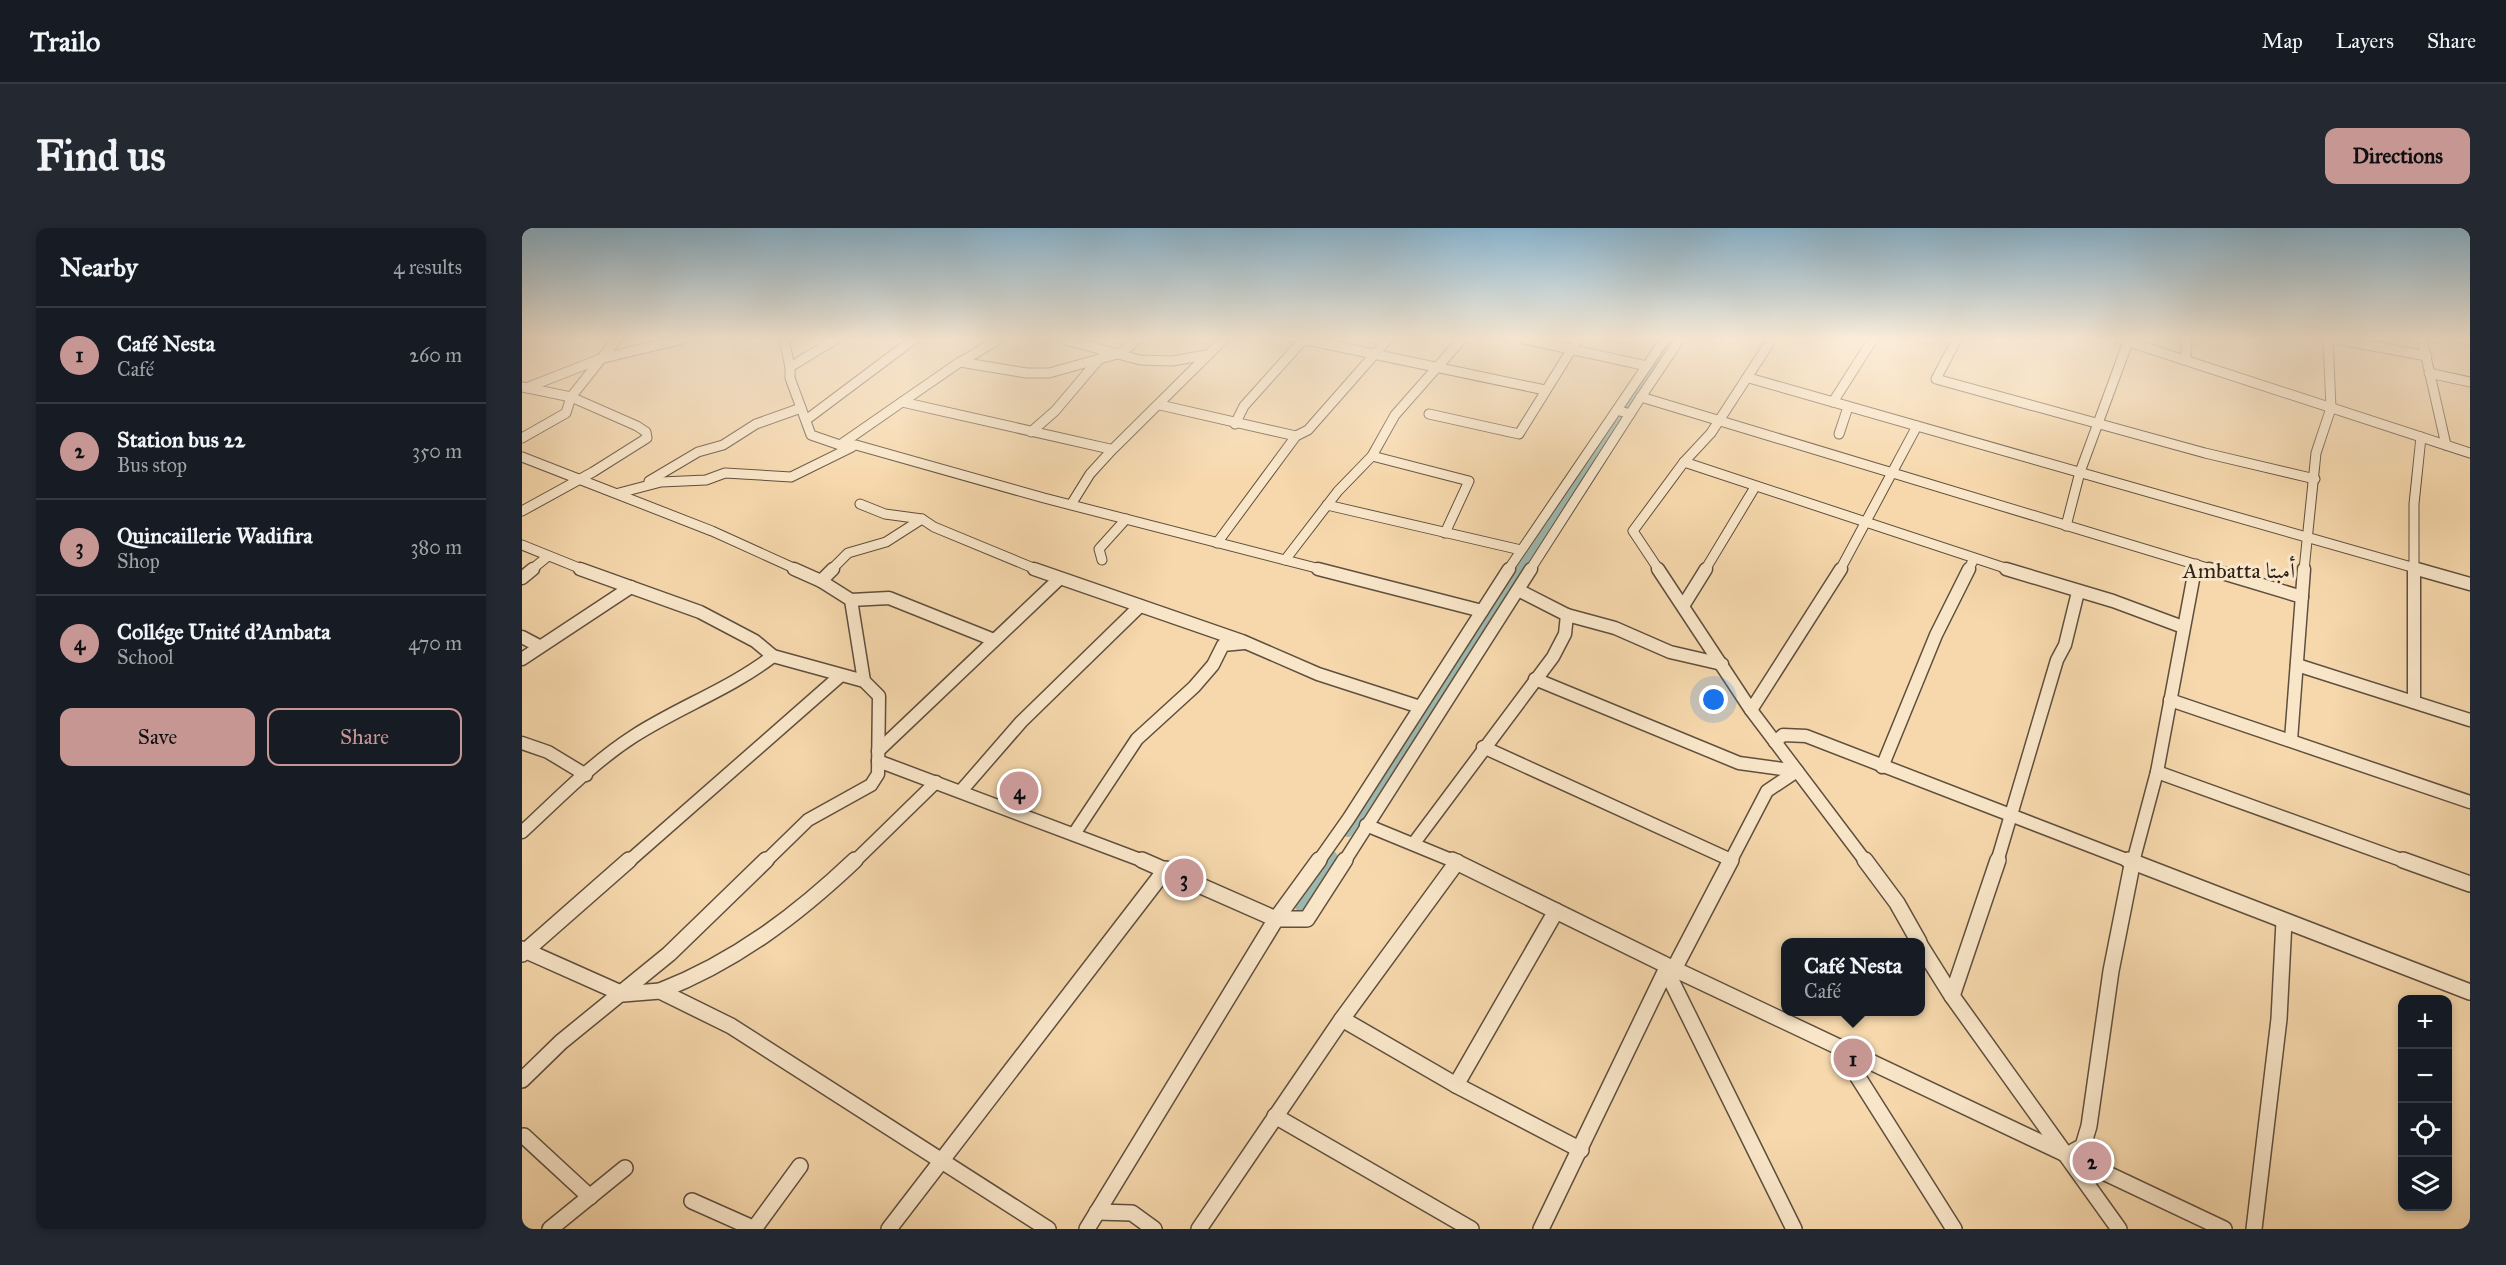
<!DOCTYPE html>
<meta charset="utf-8">
<style>
body{margin:0;font-family:"IM FELL Great Primer",Amiri,serif;background:#242831;color:#f1f3f6}
.controls{position:absolute;right:18px;bottom:18px;display:grid;overflow:hidden;border-radius:12px;box-shadow:0 3px 9px #0003}
.controls button{width:54px;height:54px;display:grid;place-items:center;padding:0;border:0;border-bottom:2px solid #363941;background:#171b24;color:#f1f3f6;font:30px sans-serif}
.you{position:absolute;left:1192px;top:472px;width:21px;height:21px;margin:-15px;border:4px solid #fff;border-radius:50%;background:#1a73e8;box-shadow:0 0 0 9px #1a73e833}
.badge{display:grid;place-items:center;width:39px;height:39px;border-radius:50%;background:#c59692;color:#111;font-size:20px;font-weight:700}
.pin{position:absolute;translate:-50% -50%;border:3px solid #fff;box-shadow:0 2px 6px #0006}
.popup{position:absolute;left:1259px;top:710px;width:144px;height:78px;box-sizing:border-box;display:grid;place-content:center;border-radius:12px;background:#171b24;filter:drop-shadow(0 2px 4px #0005);font-size:20px;white-space:nowrap;color:#9ea1a6}
.popup b{font-size:22px;color:#f1f3f6}
.popup::after{content:'';position:absolute;left:50%;top:100%;margin-left:-12px;border:12px solid transparent;border-top-color:#171b24}
.list{margin:0;padding:0;list-style:none}
h2{display:flex;justify-content:space-between;align-items:center;height:78px;margin:0;padding:0 24px;font-size:26px}
h2 small{font-size:20px;font-weight:400;color:#9ea1a6}
.list li{display:grid;grid-template-columns:39px 1fr auto;gap:18px;align-items:center;box-sizing:border-box;height:96px;padding:0 24px;border-top:2px solid #363941}
.list b{display:block;font-size:22px;white-space:nowrap}
.list p{margin:0;font-size:20px;white-space:nowrap;color:#9ea1a6}
.list em{font-size:20px;font-style:normal;color:#9ea1a6}
.actions{display:flex;gap:12px;padding:18px 24px}
.actions a{flex:1;padding:14px 0;border:2px solid #c59692;border-radius:12px;text-align:center;font-size:21px;color:#c59692}
.actions .main{background:#c59692;color:#111}
.icon{flex:none;width:33px;height:33px;fill:none;stroke:currentColor;stroke-width:2;stroke-linecap:round;stroke-linejoin:round}
.map{position:relative;flex:none;width:1948px;height:1001px;overflow:hidden;border-radius:12px}
header{display:flex;align-items:center;gap:36px;box-sizing:border-box;height:84px;padding:0 30px;background:#171b24;border-bottom:2px solid #363941}
header strong{font-size:28px}
nav{display:flex;gap:33px;margin-inline-start:auto;font-size:21px}
.intro{display:flex;align-items:center;justify-content:space-between;box-sizing:border-box;height:144px;padding:0 36px}
h1{margin:0;font-size:42px}
.button{padding:15px 27px;border-radius:12px;background:#c59692;color:#111;font-size:21px;font-weight:700}
main{display:flex;gap:36px;padding:0 36px}
aside{flex:1;background:#171b24;border-radius:12px;box-shadow:0 3px 9px #0003}
.map>svg:first-child{display:block}
.lines{fill:none;stroke-linecap:round;stroke-linejoin:round}
.canal-far2{stroke:#9db9af;stroke-width:8}
.canal-far1{stroke:#9db9af;stroke-width:10}
.canal{stroke:#9db9af;stroke-width:13}
.minor-far2-casing{stroke:#5f4f3e;stroke-width:11}
.minor-far1-casing{stroke:#5f4f3e;stroke-width:15}
.minor-casing{stroke:#5f4f3e;stroke-width:18}
.minor-far2{stroke:#f9e6c9;stroke-width:9}
.minor-far1{stroke:#f9e6c9;stroke-width:12}
.minor{stroke:#f9e6c9;stroke-width:15}
.labels{text-anchor:middle;dominant-baseline:central;stroke-width:6;stroke-linejoin:round;paint-order:stroke}
.neighbourhood-label{font-size:22px;fill:#2d2119;stroke:#f9e6c9}
</style>
<header>
<strong>Trailo</strong>
<nav><a>Map</a><a>Layers</a><a>Share</a></nav>
</header>
<div class="intro"><h1>Find us</h1><a class="button">Directions</a></div>
<main>
<aside>
<h2>Nearby<small>4 results</small></h2>
<ul class="list">
<li><span class="badge">1</span><div><b>Café Nesta</b><p>Café</p></div><em>260 m</em></li>
<li><span class="badge">2</span><div><b>Station bus 22</b><p>Bus stop</p></div><em>350 m</em></li>
<li><span class="badge">3</span><div><b>Quincaillerie Wadifira</b><p>Shop</p></div><em>380 m</em></li>
<li><span class="badge">4</span><div><b>Collége Unité d'Ambata</b><p>School</p></div><em>470 m</em></li>
</ul>
<div class="actions"><a class="main">Save</a><a>Share</a></div>
</aside>
<div class="map">
<svg width="1948" height="1001" viewBox="0 0 1948 1001">
<rect width="100%" height="100%" fill="#f6d8ac"/>
<filter id="stains"><feTurbulence type="fractalNoise" baseFrequency=".00333" numOctaves="4"/><feColorMatrix values="0 0 0 0 .2 0 0 0 0 .09 0 0 0 0 .02 0 0 0 .5 -.17"/></filter>
<radialGradient id="worn" r=".72"><stop offset=".6" stop-color="#630" stop-opacity="0"/><stop offset="1" stop-color="#630" stop-opacity=".3"/></radialGradient>
<g class="lines">
<g class="canal-far2">
<polyline points="1103,181 1149,111"/>
<polyline points="1072,229 1100,186"/>
<polyline points="997,342 1069,233"/>
</g>
<g class="canal-far1">
<polyline points="826,604 998,341"/>
<polyline points="806,634 810,628"/>
</g>
<polyline class="canal" points="779,677 807,632"/>
<defs>
<g id="minor-far2">
<polyline points="262,111 268,139"/>
<polyline points="314,111 268,139 268,150 289,207 318,217 334,217 522,270 802,342"/>
<polyline points="540,111 618,132 650,133 684,127"/>
<polyline points="780,111 1023,162"/>
<polyline points="1002,111 1125,138"/>
<polyline points="1435,111 1414,151 1683,225 1793,251"/>
<polyline points="1598,111 1948,225"/>
<polyline points="1664,111 1664,132"/>
<polyline points="1813,111 1905,128"/>
<polyline points="1900,111 1924,217"/>
<polyline points="1940,111 1948,113"/>
<polyline points="439,134 477,111"/>
<polyline points="1907,145 1948,154"/>
<polyline points="1227,150 1900,342"/>
<polyline points="0,159 49,169 115,198 124,204 125,210 71,244 0,283"/>
<polyline points="4,160 78,131 161,111"/>
<polyline points="1119,169 1158,111"/>
<polyline points="380,174 438,134 504,145 527,145 599,125 616,111"/>
<polyline points="1311,174 1351,111"/>
<polyline points="638,177 774,208"/>
<polyline points="907,186 997,206 1056,111"/>
<polyline points="1108,186 1119,169 1692,342"/>
<polyline points="284,192 392,111"/>
<polyline points="713,196 722,178 782,111"/>
<polyline points="509,204 533,183 578,130"/>
<polyline points="1317,206 1326,179"/>
<polyline points="0,210 44,185 49,169 95,111"/>
<polyline points="318,217 380,174 588,221"/>
<polyline points="850,228 947,253 923,305"/>
<polyline points="0,229 190,303 276,342"/>
<polyline points="1162,234 1489,342"/>
<polyline points="127,253 176,224 201,217 234,196 279,180"/>
<polyline points="97,265 139,254 184,252 203,245 269,249 330,219"/>
<polyline points="550,275 568,246 589,223 702,111"/>
<polyline points="338,276 363,286 400,291 412,299 516,342"/>
<polyline points="805,277 999,322"/>
<polyline points="1544,298 1558,244 1606,114"/>
<polyline points="695,315 774,208 786,202 866,111"/>
<polyline points="0,317 62,342"/>
<polyline points="580,332 577,321 604,291"/>
<polyline points="763,332 816,263 850,228 873,187 940,111"/>
<polyline points="9,342 25,329"/>
<polyline points="309,342 326,325 364,314 400,291"/>
<polyline points="986,342 1143,111"/>
<polyline points="1008,342 1108,186 1095,182"/>
<polyline points="1137,342 1111,303 1162,234 1189,205 1250,111"/>
<polyline points="1183,342 1233,259"/>
<polyline points="1318,342 1395,198"/>
<polyline points="1446,342 1452,331"/>
<polyline points="1673,342 1674,336"/>
<polyline points="1782,342 1794,225 1809,180 1806,111"/>
<polyline points="1892,342 1892,276 1899,209"/>
</g>
<g id="minor-far1">
<polyline points="58,341 178,384 233,413 251,428 342,453 357,468 356,546 349,557 286,592 243,634"/>
<polyline points="272,341 299,353 329,372 342,453"/>
<polyline points="512,341 720,413 796,446 898,479"/>
<polyline points="796,341 960,383"/>
<polyline points="1136,341 1229,482 1344,634"/>
<polyline points="1484,341 1591,373 1661,399"/>
<polyline points="1687,341 1780,369"/>
<polyline points="1892,341 1892,474"/>
<polyline points="1895,341 1948,356"/>
<polyline points="0,350 11,341"/>
<polyline points="299,353 311,341"/>
<polyline points="996,362 1045,387 1093,400 1148,424 1200,436"/>
<polyline points="329,372 367,370 472,412"/>
<polyline points="1161,378 1184,341"/>
<polyline points="0,409 17,418"/>
<polyline points="0,431 109,359"/>
<polyline points="1775,437 1948,492"/>
<polyline points="1013,451 1217,535 1275,543"/>
<polyline points="1648,472 1948,574"/>
<polyline points="1229,482 1319,341"/>
<polyline points="1769,512 1782,341"/>
<polyline points="1253,514 1261,507 1284,508 1610,634"/>
<polyline points="0,515 26,524 64,547"/>
<polyline points="961,519 1209,632"/>
<polyline points="356,523 537,351"/>
<polyline points="356,533 624,634"/>
<polyline points="1360,539 1414,407 1447,341"/>
<polyline points="1635,544 1885,634"/>
<polyline points="439,563 499,494 618,378"/>
<polyline points="844,597 934,634"/>
<path d="M 0,604 C 36,571 70,535 112,508 C 157,479 208,461 251,428"/>
<polyline points="552,606 615,511 672,459 691,437 701,417 722,415"/>
<polyline points="892,615 1031,429 1043,406 1045,387"/>
<polyline points="106,634 318,448"/>
<polyline points="332,634 414,554"/>
<polyline points="796,634 827,590 987,341"/>
<polyline points="822,634 1009,341"/>
<polyline points="1208,634 1245,563 1275,543"/>
<polyline points="1475,634 1535,432 1543,417 1556,364"/>
<polyline points="1611,634 1635,544 1673,341"/>
</g>
<g id="minor">
<polyline points="620,632 754,691 785,691 823,632"/>
<polyline points="930,632 1152,741 1702,1001"/>
<polyline points="1343,632 1375,675 1397,714"/>
<polyline points="1606,632 1948,764"/>
<polyline points="1881,632 1948,656"/>
<polyline points="1398,717 1430,768 1597,1001"/>
<polyline points="0,721 101,766 138,763 209,798 526,1001"/>
<polyline points="0,726 107,632"/>
<polyline points="1144,742 1272,1001"/>
<path d="M 138,763 C 213,734 275,687 333,632"/>
<polyline points="1430,768 1476,632"/>
<polyline points="820,791 934,857 1059,922"/>
<polyline points="1317,819 1432,1001"/>
<polyline points="0,852 39,814 147,726 244,632"/>
<polyline points="934,857 1034,683"/>
<polyline points="753,888 949,1001"/>
<polyline points="2,908 68,969"/>
<polyline points="1545,927 1561,918 1567,898 1589,743 1611,632"/>
<polyline points="170,973 233,1001"/>
<polyline points="575,984 610,985 632,1001"/>
<polyline points="28,1001 103,940"/>
<polyline points="232,1001 278,938"/>
<polyline points="367,1001 644,641"/>
<polyline points="565,1001 754,691 797,632"/>
<polyline points="677,1001 820,791 935,634"/>
<polyline points="1019,1001 1144,742 1152,741 1209,632"/>
<polyline points="1732,1001 1757,791 1762,693"/>
</g>
</defs>
<use href="#minor-far2" class="minor-far2-casing"/>
<use href="#minor-far1" class="minor-far1-casing"/>
<use href="#minor" class="minor-casing"/>
<use href="#minor-far2" class="minor-far2"/>
<use href="#minor-far1" class="minor-far1"/>
<use href="#minor" class="minor"/>
</g>
<linearGradient id="sky" x2="0" y2="1"><stop stop-color="#8ab6d1"/><stop offset="0.44" stop-color="#fbedda"/><stop offset="1" stop-color="#fbedda" stop-opacity="0"/></linearGradient>
<rect width="1948" height="251" fill="url(#sky)"/>
<g class="labels">
<g class="neighbourhood-label">
<text x="1717" y="342">Ambatta أمبتا</text>
</g>
</g>
<rect width="100%" height="100%" filter="url(#stains)"/>
<rect width="100%" height="100%" fill="url(#worn)"/>
</svg>
<div class="controls">
<button>+</button>
<button>−</button>
<button><svg class="icon" aria-label="locate" viewBox="0 0 24 24"><circle cx="12" cy="12" r="6"/><path d="M12 2v4M12 18v4M2 12h4M18 12h4"/></svg></button>
<button><svg class="icon" aria-label="layers" viewBox="0 0 24 24"><path d="M12 4l9 5-9 5-9-5zM3 14l9 5 9-5"/></svg></button>
</div>
<div class="you"></div>
<div class="pin badge" style="left:1331px;top:830px">1</div>
<div class="popup"><b>Café Nesta</b>Café</div>
<div class="pin badge" style="left:1570px;top:933px">2</div>
<div class="pin badge" style="left:662px;top:650px">3</div>
<div class="pin badge" style="left:497px;top:563px">4</div>
</div>
</main>
